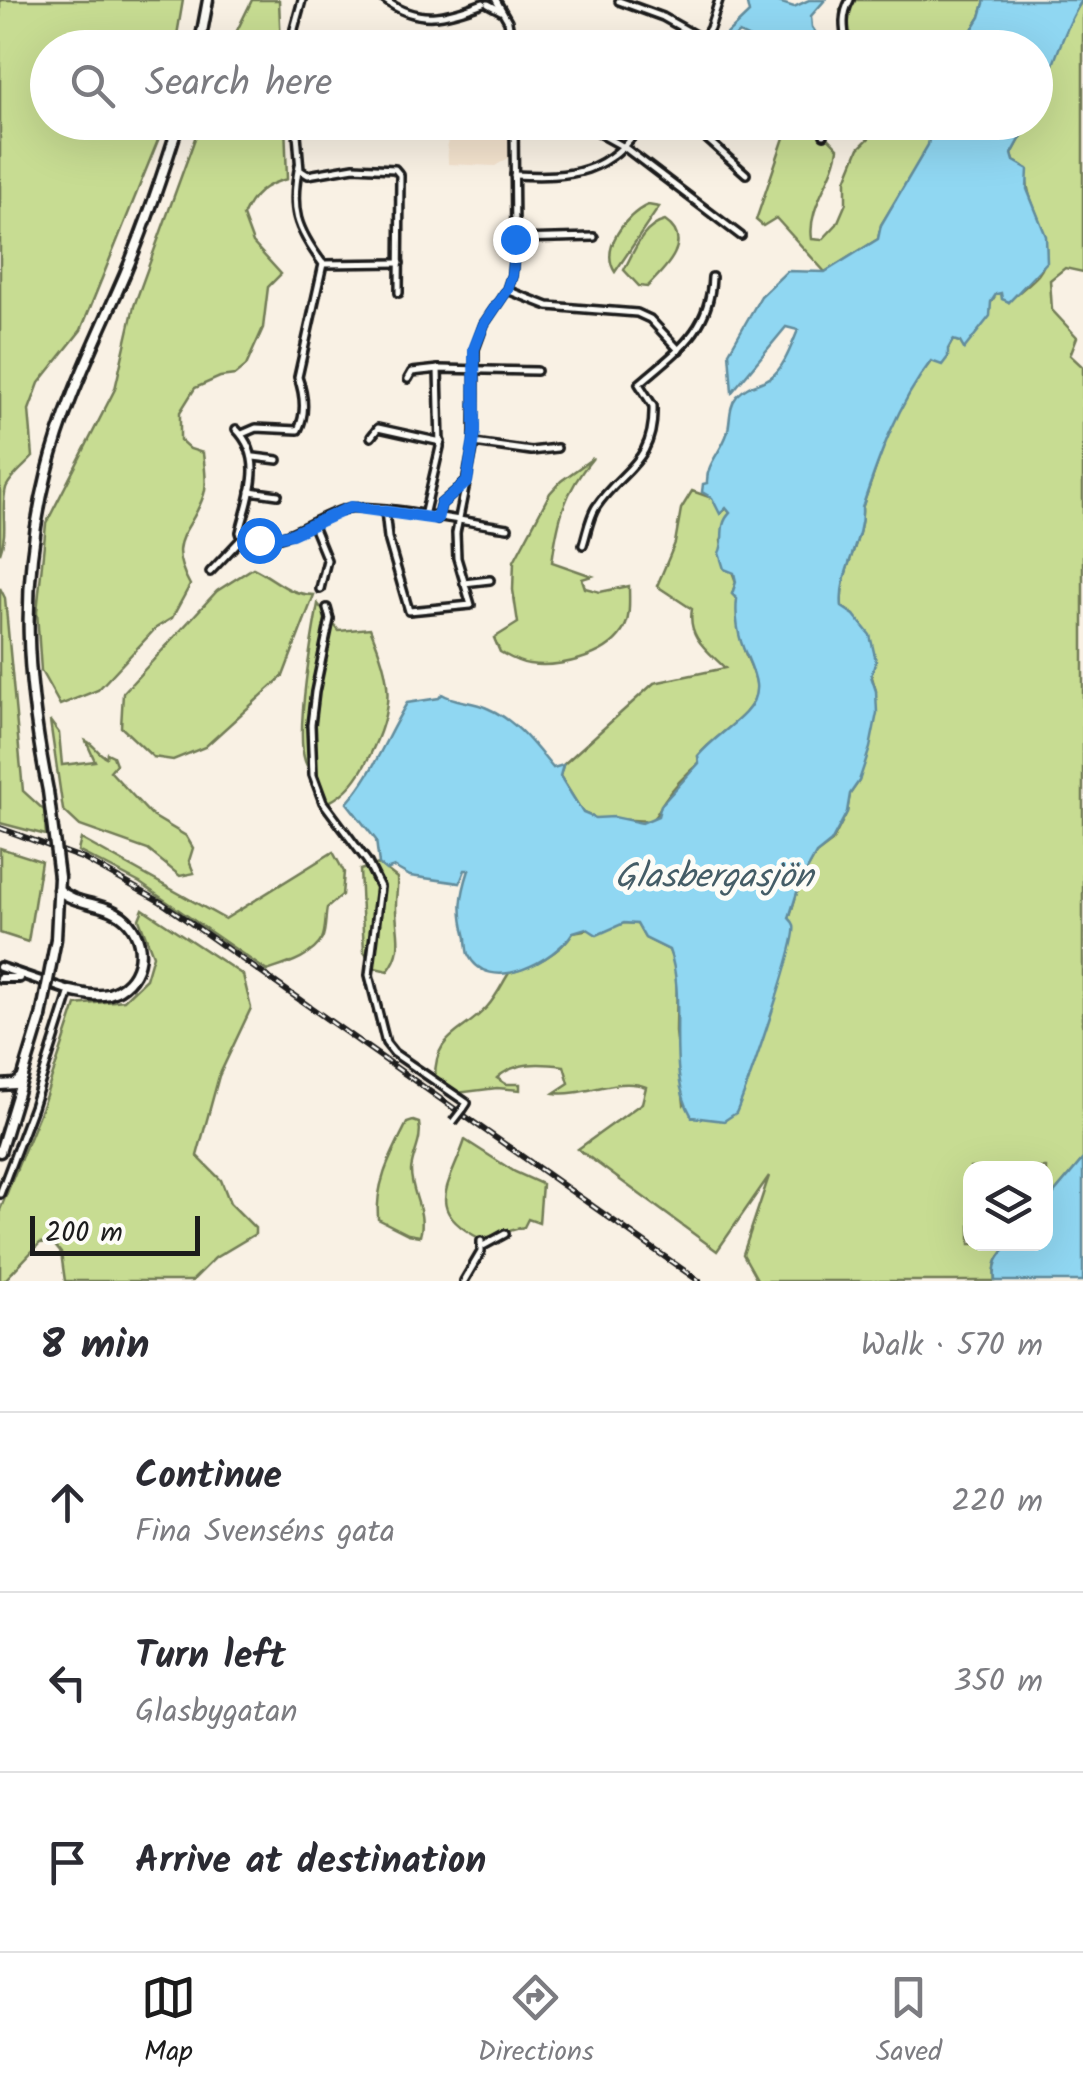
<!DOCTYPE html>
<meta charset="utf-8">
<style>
body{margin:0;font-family:Kalam,sans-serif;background:#f7f7f7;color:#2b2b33}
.controls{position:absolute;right:30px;bottom:30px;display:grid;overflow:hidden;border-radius:20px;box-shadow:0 10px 40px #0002}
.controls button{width:90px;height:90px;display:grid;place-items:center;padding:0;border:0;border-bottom:2px solid #e1e1e2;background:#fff;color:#2b2b33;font:50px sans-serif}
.scale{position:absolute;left:30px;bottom:25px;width:170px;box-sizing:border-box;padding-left:10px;border:5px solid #1c1c1c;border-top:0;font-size:28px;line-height:35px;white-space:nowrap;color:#1c1c1c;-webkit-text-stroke:8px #fdfcf7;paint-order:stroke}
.stop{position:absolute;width:30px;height:30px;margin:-22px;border:8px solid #1a73e8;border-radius:50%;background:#fff}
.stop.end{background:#1a73e8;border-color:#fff;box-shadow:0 2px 10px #0008}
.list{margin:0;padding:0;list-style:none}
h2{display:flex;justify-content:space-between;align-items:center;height:130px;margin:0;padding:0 40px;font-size:42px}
h2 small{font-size:32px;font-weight:400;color:#7c7c81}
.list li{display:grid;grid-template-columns:65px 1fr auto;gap:30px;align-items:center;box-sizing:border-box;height:180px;padding:0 40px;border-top:2px solid #e1e1e2}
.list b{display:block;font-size:38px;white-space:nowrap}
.list p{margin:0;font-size:32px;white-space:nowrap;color:#7c7c81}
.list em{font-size:32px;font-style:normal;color:#7c7c81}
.icon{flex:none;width:55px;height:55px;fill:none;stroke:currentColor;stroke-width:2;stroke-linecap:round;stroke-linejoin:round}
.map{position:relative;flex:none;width:1083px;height:1281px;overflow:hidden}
.search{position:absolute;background:#fff;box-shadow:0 10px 40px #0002;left:30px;right:30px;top:30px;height:110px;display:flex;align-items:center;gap:25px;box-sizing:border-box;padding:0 35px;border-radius:55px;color:#7c7c81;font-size:38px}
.sheet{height:670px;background:#fff}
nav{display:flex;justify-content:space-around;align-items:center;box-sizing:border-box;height:140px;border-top:2px solid #e1e1e2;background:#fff;font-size:28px;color:#7c7c81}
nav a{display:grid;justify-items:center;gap:5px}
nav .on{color:#1c1c1c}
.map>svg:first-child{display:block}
.built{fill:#f4e3ce}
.green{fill:#c7dc92;stroke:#727c57;stroke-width:2.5}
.water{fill:#90d7f2;stroke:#628c9c;stroke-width:2.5}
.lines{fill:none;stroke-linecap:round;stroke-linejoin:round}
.minor-casing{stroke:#1c1c1c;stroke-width:12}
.tertiary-casing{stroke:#1c1c1c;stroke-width:14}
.primary-casing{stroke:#1c1c1c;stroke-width:15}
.minor{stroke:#fdfcf7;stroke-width:5}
.tertiary{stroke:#fdfcf7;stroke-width:6}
.primary{stroke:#fdfcf7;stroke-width:8}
.rail-casing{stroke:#1c1c1c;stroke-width:6}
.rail{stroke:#fdfcf7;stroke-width:2.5;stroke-dasharray:8;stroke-linecap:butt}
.minor-bridge-casing{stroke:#1c1c1c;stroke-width:12;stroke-linecap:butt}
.primary-bridge-casing{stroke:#1c1c1c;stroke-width:15;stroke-linecap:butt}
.minor-bridge{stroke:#fdfcf7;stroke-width:5}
.primary-bridge{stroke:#fdfcf7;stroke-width:8}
.route{stroke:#1a73e8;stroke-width:12}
.labels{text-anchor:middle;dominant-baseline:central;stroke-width:10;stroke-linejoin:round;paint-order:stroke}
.water-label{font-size:35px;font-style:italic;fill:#455d67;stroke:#fdfcf7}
</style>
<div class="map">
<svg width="1083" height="1281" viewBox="0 0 1083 1281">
<rect width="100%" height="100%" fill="#f9f1e4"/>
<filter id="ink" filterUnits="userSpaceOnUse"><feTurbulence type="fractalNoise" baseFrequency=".01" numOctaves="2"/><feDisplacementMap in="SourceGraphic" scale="20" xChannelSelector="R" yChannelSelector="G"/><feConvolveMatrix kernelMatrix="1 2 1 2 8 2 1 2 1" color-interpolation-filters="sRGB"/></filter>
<g filter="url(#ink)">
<polygon class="built" points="447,123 509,123 510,157 495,166 448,164"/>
<g class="green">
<path d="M 0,0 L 183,0 L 175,47 L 48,48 L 48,122 L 165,123 L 81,330 L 39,383 L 29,410 L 33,457 C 25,466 10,477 6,488 C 0,510 9,530 0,553 Z"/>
<polygon points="252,0 279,0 281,47 229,47"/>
<polygon points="846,0 985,0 980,17 961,47 846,47 840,10"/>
<path d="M 1083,0 L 1083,272 L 1065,268 L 1050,280 L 1052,310 L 1077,337 L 1070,355 L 1083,367 L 1083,1159 L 1046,1203 L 1046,1168 L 970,1168 L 970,1244 L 1010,1244 C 998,1256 993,1263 995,1281 L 758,1281 L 743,1254 L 769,1176 L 717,1251 L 578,1149 L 642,1103 L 646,1087 C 617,1076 585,1097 554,1093 L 569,1083 L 564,1066 C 541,1063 515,1061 497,1078 L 506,1084 L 520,1084 L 520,1090 L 497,1088 L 457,1093 L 435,1080 C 434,1033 462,1035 487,1007 C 496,997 502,984 509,973 C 532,967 561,953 573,932 L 624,923 L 637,924 L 645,938 L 669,950 L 677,969 L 676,1032 L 684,1104 L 775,997 L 785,963 L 789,919 L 800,883 L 816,854 L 832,842 L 847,812 L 850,794 L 859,781 L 876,691 L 854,615 L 842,607 C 838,572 864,541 862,508 L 890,427 L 907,393 L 932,360 L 948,349 L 953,340 L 960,342 L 964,348 L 996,294 L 1001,293 L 1009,302 C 1018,292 1030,284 1038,275 C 1058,250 1036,218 1029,193 C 1025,179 1030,169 1014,161 L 1012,154 L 1029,123 L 1036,122 C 1036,100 1068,18 1083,0 Z"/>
<path d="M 198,123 L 285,123 L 287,179 C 265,184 252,195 243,216 L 253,243 L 281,274 L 268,287 L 263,328 L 246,366 L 235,375 L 220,377 L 195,388 L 180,412 L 180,440 L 190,449 L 203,453 C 204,465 208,482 204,494 C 191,535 164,538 190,585 L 172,618 L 156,628 L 98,690 L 60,705 L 41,671 L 37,612 L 46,524 L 115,389 L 134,306 L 198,130 Z"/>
<path d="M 789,123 L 817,123 L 817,126 L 838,148 C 835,178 807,207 812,239 L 822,240 L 837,224 L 846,203 L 846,180 L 859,148 L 881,126 L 890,123 L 932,123 L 929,145 L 881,225 L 878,239 L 825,272 L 776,218 L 763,226 L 756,220 Z"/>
<path d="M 648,205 L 659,207 L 615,272 C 600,249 625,215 648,205 Z"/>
<path d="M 665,221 C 695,241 664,270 647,287 L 639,286 L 624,270 C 634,251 643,226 665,221 Z"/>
<path d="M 593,458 C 564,492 558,519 552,562 L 592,576 L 582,579 L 585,588 L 600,592 L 629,586 C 629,601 631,620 622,632 C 605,658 557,668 529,664 C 519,663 509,657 500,652 L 494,638 L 518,623 L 513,590 L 514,561 L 550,493 L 561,481 Z"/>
<path d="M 692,491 L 712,498 L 721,513 L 727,508 L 730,513 L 721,541 L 736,582 L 732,594 L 737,599 C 739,616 739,639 746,655 C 755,675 765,692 745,713 C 730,729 712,739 698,756 L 699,763 C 686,774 674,786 664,801 C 658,809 659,815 650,821 L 595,818 L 583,813 L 560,776 L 563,765 L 654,683 L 725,668 C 707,650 687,637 692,609 L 657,586 L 675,543 L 681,509 Z"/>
<path d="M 253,568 C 278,580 286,594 314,595 L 283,676 L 205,747 L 173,760 L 153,757 L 121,727 L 123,693 L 217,591 Z"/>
<polygon points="0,588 5,598 23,791 44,810 46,835 0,823"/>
<path d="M 318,604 L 339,631 L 370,628 C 392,681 395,706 369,757 C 359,777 348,793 327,803 C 322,788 310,775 305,761 C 295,732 312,637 318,604 Z"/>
<path d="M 50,721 L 59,733 L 62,765 L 95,761 L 86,741 C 95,745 98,754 106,757 L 107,753 L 113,756 L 116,764 L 110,771 L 151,815 L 186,836 L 193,848 L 189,861 L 194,873 L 180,876 L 148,850 L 80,826 L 63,810 Z"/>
<path d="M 81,839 L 225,919 L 333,852 L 344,872 L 342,895 L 327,908 C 325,917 326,931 322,939 C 313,957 284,965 267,971 L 140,883 L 78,851 Z"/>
<polygon points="0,848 41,861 28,942 0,933"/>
<path d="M 379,864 L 397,878 C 398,887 396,895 396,904 C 395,931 406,948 388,971 L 375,968 L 364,952 L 360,870 Z"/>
<polygon points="143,909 243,975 251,1008 219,1076 197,1156 221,1180 230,1203 255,1228 255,1234 215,1258 192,1281 65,1281 61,1253 52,1242 40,1243 4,1281 0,1281 0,1210 43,1104 76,1005 124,1000 146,979 153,955 139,919"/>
<path d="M 413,1121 L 419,1123 C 423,1140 412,1155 411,1171 C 411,1194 427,1212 420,1236 L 408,1234 L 378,1219 C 375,1184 391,1155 407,1123 Z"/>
<path d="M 465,1140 L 515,1172 L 542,1184 L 539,1223 L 528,1219 L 524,1227 L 481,1239 C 422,1210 450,1186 465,1140 Z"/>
</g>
<g class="water">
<polygon points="746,0 772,0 794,7 809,0 825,0 811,16 812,27 825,47 757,47 758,42 739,33 732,39 726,35 749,13"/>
<path d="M 985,0 L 1082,0 C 1061,35 1051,73 1036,111 L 1036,48 L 961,47 L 980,17 Z"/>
<path d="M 932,122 L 1029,123 L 1012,154 L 1014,161 L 1028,169 L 1027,189 L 1046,236 L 1047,262 L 1009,302 L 1002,299 L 1001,293 L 996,294 L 991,302 L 990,316 L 964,349 L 960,342 L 953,340 L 948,349 L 948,357 L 942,365 L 931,361 C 897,406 880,454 862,508 C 864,541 838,572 842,607 L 854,615 L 870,635 L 876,661 L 871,676 L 876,691 L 877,713 L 870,748 L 859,781 L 850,794 L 847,812 L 831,842 L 816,854 L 800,883 L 789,918 C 791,920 793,922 794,925 C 799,939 746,1091 736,1113 L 724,1121 L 692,1117 C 664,1070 688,1000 669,950 L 645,938 L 637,924 L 624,923 L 597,935 L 586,928 L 573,932 C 556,960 488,997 468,954 C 467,952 466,941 466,938 C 459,910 460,898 469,870 L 465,870 L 460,883 L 410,876 L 394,867 L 386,870 L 379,864 L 376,840 L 347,803 C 374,773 386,737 407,703 L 439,698 L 442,694 C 454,702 472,701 487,708 C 516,720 534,745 553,768 L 563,765 L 560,776 L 583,813 L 595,818 L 614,817 L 642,823 L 658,816 L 661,805 L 699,763 L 698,756 C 712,739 730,729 745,713 C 764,693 755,675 746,654 C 738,639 735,616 737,599 L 732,594 L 736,582 L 734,573 L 724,569 L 719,553 C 726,540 717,526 730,513 L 726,508 L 720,514 L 712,498 L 702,492 L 703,484 L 707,483 C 706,464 721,452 727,434 C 731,421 728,407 737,396 C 749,383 760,385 771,377 C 784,368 792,344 798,330 L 786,327 L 732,392 L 729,352 L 761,296 L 787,271 L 825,272 L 878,239 L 881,225 L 928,145 Z"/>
<path d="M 1083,1159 L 1083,1281 L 995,1281 C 993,1263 998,1256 1010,1244 L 1046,1244 L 1046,1203 Z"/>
</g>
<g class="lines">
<defs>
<g id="minor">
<path d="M 385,0 C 418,25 447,17 483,3"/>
<polyline points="496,0 508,21 513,48"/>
<polyline points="619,1 663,17 718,48"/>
<polyline points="488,4 501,11"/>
<polyline points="593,45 598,48"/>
<polyline points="294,48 294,29 302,0"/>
<polyline points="698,48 710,28 719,0"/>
<path d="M 847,48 C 844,30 841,16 850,0"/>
<polyline points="296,122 300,170 308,175 354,167 395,169 400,175 399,293"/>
<polyline points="688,122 746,174"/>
<polyline points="823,122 824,135"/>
<polyline points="586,126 624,147 741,236"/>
<path d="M 514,175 C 572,178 609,174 643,122"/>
<polyline points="517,239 594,237"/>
<polyline points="323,264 400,263"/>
<polyline points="507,290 548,306 637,313 650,319 679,350"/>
<polyline points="408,379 412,372 439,369 537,371"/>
<path d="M 236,429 C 266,459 249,496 240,532 L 242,538"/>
<path d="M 242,434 L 256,428 L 298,430 C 306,414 304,394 298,377 L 323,264 C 296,228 290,210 299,165"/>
<polyline points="371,437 378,428 441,442"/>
<polyline points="474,443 531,451 557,448"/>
<polyline points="254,457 278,460"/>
<polyline points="250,491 278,495"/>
<polyline points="385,510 388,538 409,611 471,605 457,558 456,533 474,443 475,349 484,324 507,290 512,275 515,239 514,122"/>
<polyline points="424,516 440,447 438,369"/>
<polyline points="437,519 441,504 464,484"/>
<polyline points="313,526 327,560 320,589"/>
<path d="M 242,538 C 281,549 310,519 345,509 C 370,501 475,524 508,528"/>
<path d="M 583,545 C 587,533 589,518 596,507 C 621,469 655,464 653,406 L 639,384 C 677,351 710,331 712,277"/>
<polyline points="210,572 242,538"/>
<polyline points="464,583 490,580"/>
<polyline points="327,608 330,619 315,692 311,725 313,775 323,802 367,861 380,887 369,975 386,1043 394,1053 467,1103 463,1109"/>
<polyline points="0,1194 33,1107 70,991"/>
<polyline points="483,1246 505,1234"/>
<polyline points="464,1281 481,1252 481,1241"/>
</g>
<g id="tertiary">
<polyline points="0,967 70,991"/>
<polyline points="0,978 19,978"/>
</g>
<g id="primary">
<polyline points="199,48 208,0"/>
<path d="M 48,791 C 26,680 19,584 47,473 C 64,404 97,339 125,274 C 146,224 163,174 179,122"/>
<path d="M 58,889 C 78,908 109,900 129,923 C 149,947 141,984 109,994 C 96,997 83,994 70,991"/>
<polyline points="56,939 59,877"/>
<polyline points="0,1085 15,1084 23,1078"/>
<polyline points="0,1152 41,1017"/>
</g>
</defs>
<use href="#minor" class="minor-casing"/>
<use href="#tertiary" class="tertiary-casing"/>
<use href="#primary" class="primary-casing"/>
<use href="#minor" class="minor"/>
<use href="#tertiary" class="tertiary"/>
<use href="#primary" class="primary"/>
<defs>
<polyline id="rail" points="0,828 84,859 161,902 699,1281"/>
</defs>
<use href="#rail" class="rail-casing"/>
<use href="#rail" class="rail"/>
<defs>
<polyline id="minor-bridge" points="453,1122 463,1109"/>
<g id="primary-bridge">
<polyline points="48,791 59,877"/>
<polyline points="41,1017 56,939"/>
</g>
</defs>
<use href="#minor-bridge" class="minor-bridge-casing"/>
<use href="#primary-bridge" class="primary-bridge-casing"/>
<use href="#minor-bridge" class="minor-bridge"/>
<use href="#primary-bridge" class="primary-bridge"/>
</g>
</g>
<g class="lines" filter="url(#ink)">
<polyline class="route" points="259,540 292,534 351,507 437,519 441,504 467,482 475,432 474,349 484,324 507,290 512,275 515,239"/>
</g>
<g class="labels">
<g class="water-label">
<text x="714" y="878">Glasbergasjön</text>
</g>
</g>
</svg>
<div class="controls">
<button><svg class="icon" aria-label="layers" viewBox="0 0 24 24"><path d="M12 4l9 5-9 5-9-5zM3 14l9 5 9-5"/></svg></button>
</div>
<div class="scale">200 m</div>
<div class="stop" style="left:259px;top:540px"></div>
<div class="stop end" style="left:515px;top:239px"></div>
<div class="search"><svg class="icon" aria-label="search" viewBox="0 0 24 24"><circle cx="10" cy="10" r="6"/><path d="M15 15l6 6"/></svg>Search here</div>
</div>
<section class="sheet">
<h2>8 min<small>Walk · 570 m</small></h2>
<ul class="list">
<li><svg class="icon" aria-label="ahead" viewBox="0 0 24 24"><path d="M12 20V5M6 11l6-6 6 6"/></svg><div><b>Continue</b><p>Fina Svenséns gata</p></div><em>220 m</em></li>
<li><svg class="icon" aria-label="left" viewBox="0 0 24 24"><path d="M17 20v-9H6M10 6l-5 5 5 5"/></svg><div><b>Turn left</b><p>Glasbygatan</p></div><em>350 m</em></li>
<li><svg class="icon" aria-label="arrive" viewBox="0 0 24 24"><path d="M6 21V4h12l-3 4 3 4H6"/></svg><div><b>Arrive at destination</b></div></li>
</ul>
</section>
<nav>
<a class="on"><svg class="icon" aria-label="map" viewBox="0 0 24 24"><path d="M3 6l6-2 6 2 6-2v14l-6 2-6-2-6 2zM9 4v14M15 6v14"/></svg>Map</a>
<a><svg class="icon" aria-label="directions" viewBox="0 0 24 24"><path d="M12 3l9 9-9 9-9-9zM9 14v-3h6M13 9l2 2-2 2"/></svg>Directions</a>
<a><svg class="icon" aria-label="saved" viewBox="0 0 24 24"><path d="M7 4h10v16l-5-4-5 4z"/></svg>Saved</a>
</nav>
